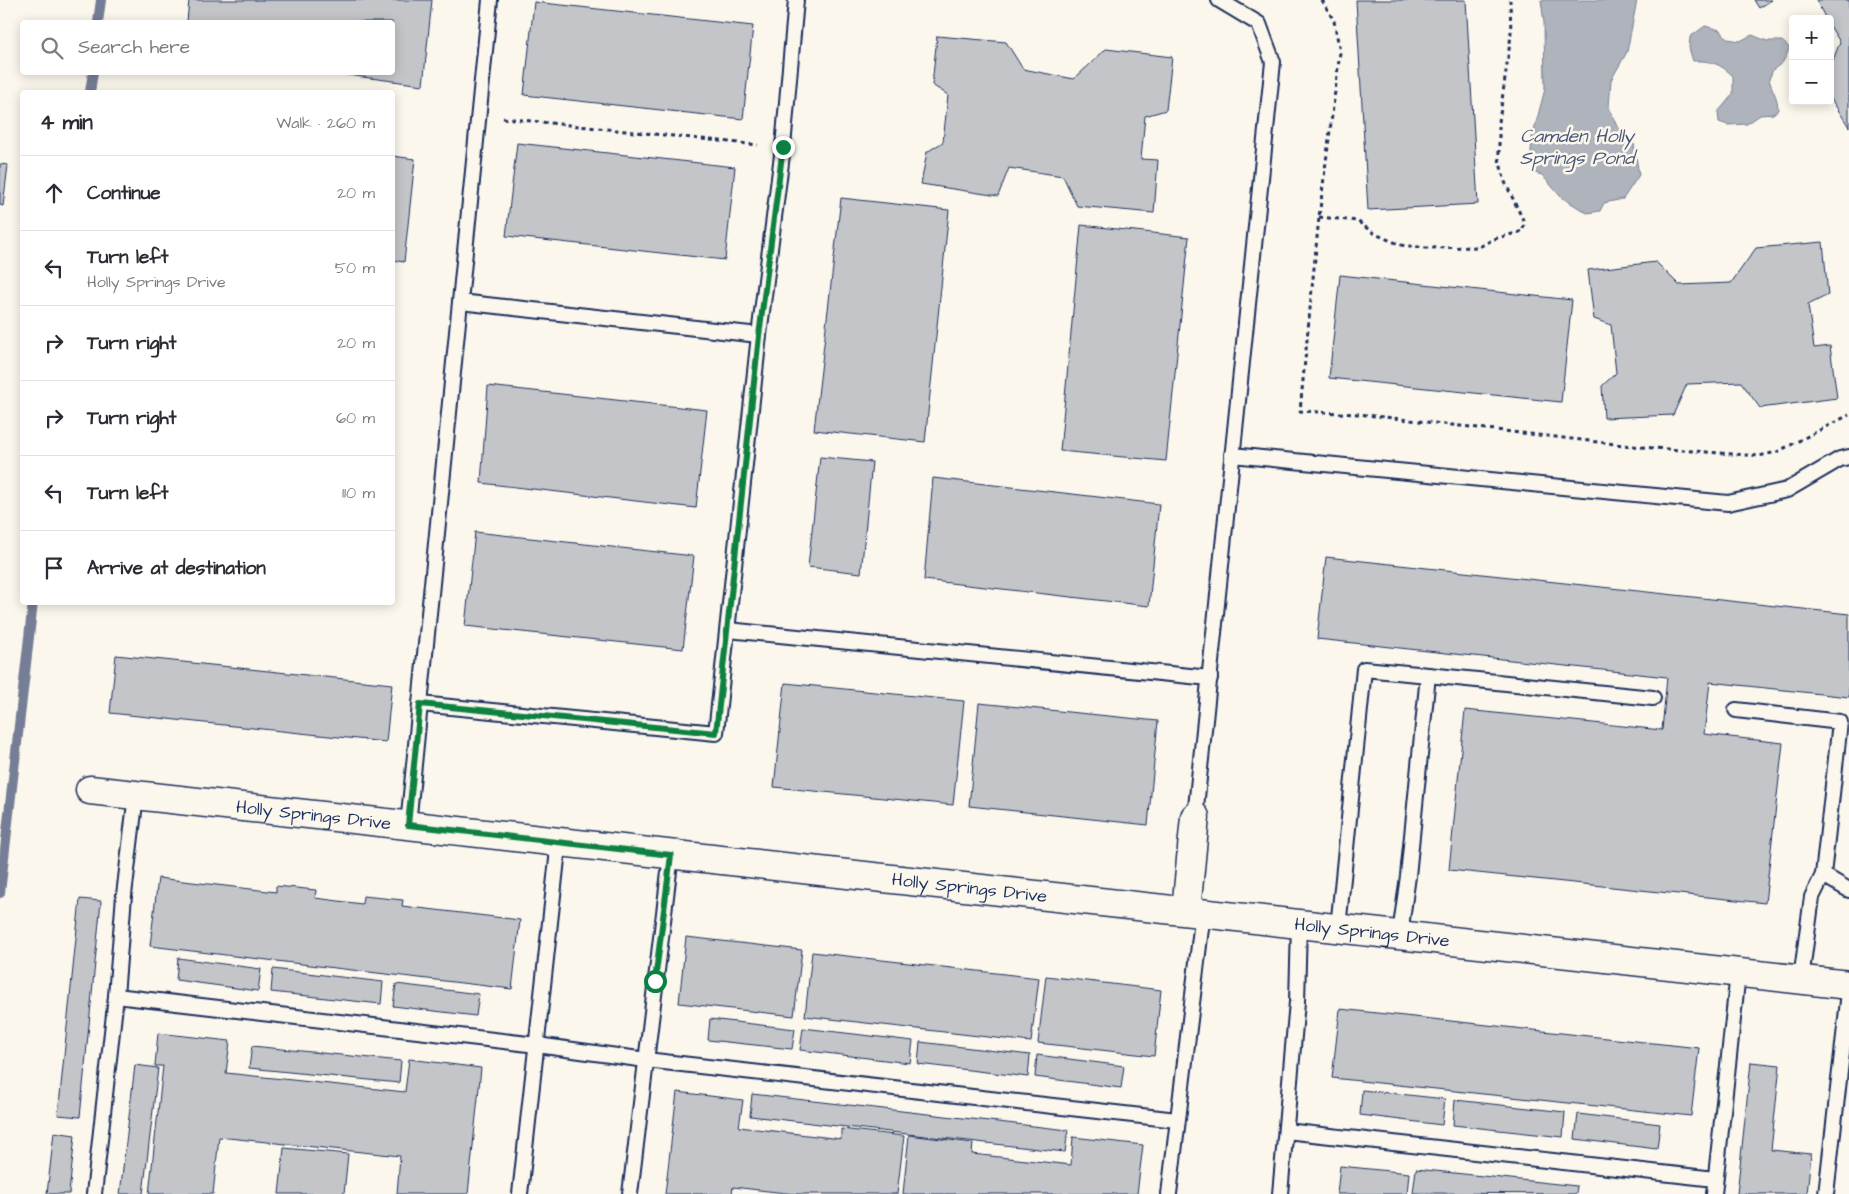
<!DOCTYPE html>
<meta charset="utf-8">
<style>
body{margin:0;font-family:"Architects Daughter",sans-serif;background:#f2f2f3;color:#2b2b33}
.controls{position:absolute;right:15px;top:15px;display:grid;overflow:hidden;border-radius:5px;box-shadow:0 2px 12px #0003}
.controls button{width:45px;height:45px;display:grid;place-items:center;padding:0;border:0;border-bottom:1px solid #e1e1e2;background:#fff;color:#2b2b33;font:25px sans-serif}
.stop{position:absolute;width:15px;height:15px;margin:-11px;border:4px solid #0b8043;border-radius:50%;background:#fff}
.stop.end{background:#0b8043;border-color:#fff;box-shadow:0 1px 5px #0008}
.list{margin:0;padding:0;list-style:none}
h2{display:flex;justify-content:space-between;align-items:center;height:65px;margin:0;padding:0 20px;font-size:21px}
h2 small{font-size:16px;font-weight:400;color:#7c7c81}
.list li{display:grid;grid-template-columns:32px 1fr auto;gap:15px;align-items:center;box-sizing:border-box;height:75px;padding:0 20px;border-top:1px solid #e1e1e2}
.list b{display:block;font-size:19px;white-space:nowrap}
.list p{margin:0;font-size:16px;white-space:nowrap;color:#7c7c81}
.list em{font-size:16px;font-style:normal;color:#7c7c81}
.icon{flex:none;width:28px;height:28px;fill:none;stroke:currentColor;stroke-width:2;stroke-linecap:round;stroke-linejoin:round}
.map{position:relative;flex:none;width:1849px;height:1194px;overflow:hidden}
.search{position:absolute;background:#fff;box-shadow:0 2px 12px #0003;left:20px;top:20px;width:375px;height:55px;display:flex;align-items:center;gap:12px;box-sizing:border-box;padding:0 18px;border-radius:5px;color:#7c7c81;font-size:19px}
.panel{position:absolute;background:#fff;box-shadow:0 2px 12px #0003;left:20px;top:90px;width:375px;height:515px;border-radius:5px}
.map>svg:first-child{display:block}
.water{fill:#afb3bb;stroke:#747e96}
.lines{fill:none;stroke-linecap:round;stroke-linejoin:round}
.stream{stroke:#747e96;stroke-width:10}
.building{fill:#c3c5c9;stroke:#1b2f5e}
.service-casing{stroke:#1b2f5e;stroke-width:18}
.minor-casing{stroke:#1b2f5e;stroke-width:31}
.path{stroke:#1b2f5e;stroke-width:3;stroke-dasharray:4 4;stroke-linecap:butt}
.service{stroke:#fbf7ec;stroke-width:14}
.minor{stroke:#fbf7ec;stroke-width:28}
.route{stroke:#0b8043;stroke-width:6}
.labels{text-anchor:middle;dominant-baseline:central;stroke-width:5;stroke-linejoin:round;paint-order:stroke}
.street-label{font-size:18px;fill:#1b2f5e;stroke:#fbf7ec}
.water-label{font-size:19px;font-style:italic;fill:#47577a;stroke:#fbf7ec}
</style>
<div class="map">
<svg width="1849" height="1194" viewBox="0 0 1849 1194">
<rect width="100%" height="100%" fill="#fbf7ec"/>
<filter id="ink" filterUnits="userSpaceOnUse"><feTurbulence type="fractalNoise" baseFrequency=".02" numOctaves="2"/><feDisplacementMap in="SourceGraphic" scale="10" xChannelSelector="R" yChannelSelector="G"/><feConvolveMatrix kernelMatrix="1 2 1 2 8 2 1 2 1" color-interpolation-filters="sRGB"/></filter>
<g filter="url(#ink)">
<g class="water">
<polygon points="1541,0 1637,0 1627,52 1611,80 1609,107 1617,126 1634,144 1639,175 1623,199 1604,203 1600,211 1587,213 1561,197 1542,175 1535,173 1531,152 1532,138 1545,89 1544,23"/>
<path d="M 1705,26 L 1720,30 L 1728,39 L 1740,41 L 1752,35 L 1767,41 L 1782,41 L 1790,48 L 1783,62 L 1773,70 L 1769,79 C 1772,91 1778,96 1778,110 L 1773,114 L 1760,115 L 1747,124 L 1728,125 L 1719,122 L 1718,112 L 1733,94 L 1733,76 C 1721,64 1710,60 1693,61 L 1689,48 L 1690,37 Z"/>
</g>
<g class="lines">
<g class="stream">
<polyline points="98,22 101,0"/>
<polyline points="90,92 93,72"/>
<polyline points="0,893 33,602"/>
</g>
</g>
<g class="building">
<polygon points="189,0 432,0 423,85 325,72 392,72 392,22 187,22"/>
<polygon points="1356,0 1466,0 1478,204 1368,210"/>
<polygon points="1754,0 1772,0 1759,8"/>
<polygon points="1816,0 1849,0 1849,127 1830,97 1830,68 1840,42 1830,26 1830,19 1826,19"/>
<polygon points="534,2 753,26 743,119 524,95"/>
<polygon points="937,36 1006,42 1023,69 1074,79 1106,49 1172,57 1166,110 1145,116 1141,159 1158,160 1154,213 1077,206 1063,176 1009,168 998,196 921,184 927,152 943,142 948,95 932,85"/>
<polygon points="517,143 735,167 725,260 506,236"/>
<polygon points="392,156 415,159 404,262 392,260"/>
<polygon points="0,164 8,165 3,206 0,205"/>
<polygon points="841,198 949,210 925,442 814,430"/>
<polygon points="1081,225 1189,237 1166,461 1060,451"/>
<polygon points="1823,242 1828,295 1808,305 1814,348 1830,346 1837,398 1760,408 1741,382 1687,384 1673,415 1604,418 1602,386 1616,373 1611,325 1594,319 1588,270 1656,262 1679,285 1731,283 1756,248"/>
<polygon points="1340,275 1572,300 1561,402 1329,378"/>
<polygon points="488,386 707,410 696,508 481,483"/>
<polygon points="820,457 872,462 861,573 808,567"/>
<polygon points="933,478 1159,504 1149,606 924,580"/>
<polygon points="475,532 694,556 683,649 465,626"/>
<polygon points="1326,557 1849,614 1849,697 1710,682 1704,734 1783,743 1765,903 1449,870 1465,710 1662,730 1667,677 1317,639"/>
<polygon points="116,655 392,684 386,742 110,713"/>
<polygon points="785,683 964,701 953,805 774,787"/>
<polygon points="979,703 1158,721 1148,825 969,806"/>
<polygon points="158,878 276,892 276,886 316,890 315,898 362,904 363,896 403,900 402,906 520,920 512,989 150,946"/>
<polygon points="80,899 101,901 80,1117 58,1115"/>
<polygon points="686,937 802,950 794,1016 679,1003"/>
<polygon points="812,952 1039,978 1031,1042 805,1016"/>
<polygon points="178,958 261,969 258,991 176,980"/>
<polygon points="273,969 383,982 381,1004 271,992"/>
<polygon points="1046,976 1161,990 1154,1056 1038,1043"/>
<polygon points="396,984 479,994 476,1016 393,1006"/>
<polygon points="1340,1009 1699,1048 1691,1116 1332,1078"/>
<polygon points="710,1019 795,1029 792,1049 708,1040"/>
<polygon points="803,1028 913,1041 910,1063 800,1050"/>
<polygon points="158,1033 230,1041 226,1073 405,1092 409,1059 481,1068 468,1194 397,1194 400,1156 219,1137 213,1194 149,1194 163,1066 155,1066"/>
<polygon points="920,1042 1030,1055 1028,1077 918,1064"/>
<polygon points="252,1046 401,1061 399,1083 249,1068"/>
<polygon points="1037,1055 1124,1066 1121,1088 1035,1077"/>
<polygon points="1751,1062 1780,1065 1771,1150 1811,1154 1807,1194 1737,1194"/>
<polygon points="135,1065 158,1068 143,1194 120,1194"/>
<polygon points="1362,1090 1445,1099 1442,1125 1360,1115"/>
<polygon points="677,1092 743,1100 739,1127 841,1139 841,1129 904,1136 897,1194 794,1194 733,1187 732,1194 665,1194"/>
<polygon points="752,1094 1068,1130 1065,1152 750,1116"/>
<polygon points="1455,1100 1565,1112 1563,1137 1453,1125"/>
<polygon points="1578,1114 1660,1124 1657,1149 1575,1139"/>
<polygon points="54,1132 75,1135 69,1194 47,1194"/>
<polygon points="909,1135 973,1143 972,1154 1071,1165 1073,1137 1143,1145 1137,1194 903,1194"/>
<polygon points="284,1148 348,1154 344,1194 279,1194"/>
<polygon points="1340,1166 1409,1173 1407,1194 1337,1194"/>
<polygon points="1416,1169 1577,1186 1576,1194 1413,1193"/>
</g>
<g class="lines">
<defs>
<g id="service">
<polyline points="460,302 759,335"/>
<polyline points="1232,455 1728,503 1787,490 1840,459 1849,457"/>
<polyline points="728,630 1210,678"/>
<polyline points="420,704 716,733 759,335 783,147 796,0"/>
<polyline points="1736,710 1840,722 1823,875 1812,897 1801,979"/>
<polyline points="1195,817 1273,62 1259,24 1219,0"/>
<polyline points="408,825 490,0"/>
<polyline points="1823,875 1849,890"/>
<polyline points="1338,928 1364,669 1428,675"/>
<polyline points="1400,934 1408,876 1428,675 1653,698"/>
<polyline points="116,996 537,1045 646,1060 1177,1120"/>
<polyline points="1286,1131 1715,1179"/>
<polyline points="94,1194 116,996 124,895 136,795"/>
<polyline points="520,1194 559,841"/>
<polyline points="630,1194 671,855"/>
<polyline points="1169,1194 1203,912"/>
<polyline points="1280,1194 1297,1002 1299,924"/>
<polyline points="1714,1194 1738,973"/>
<polyline points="1826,1194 1849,992"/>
</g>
<g id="minor">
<path id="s1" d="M 90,790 L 1849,985"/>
<polyline points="1186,911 1195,817"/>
</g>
</defs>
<use href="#service" class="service-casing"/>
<use href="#minor" class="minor-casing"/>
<g class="path">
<polyline points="1322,0 1334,21 1340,52 1319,217 1300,411 1358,414 1641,447 1759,456 1777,452 1849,415"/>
<polyline points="503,118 758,145"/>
<polyline points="1319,217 1357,221 1375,234 1401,245 1426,248 1479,247 1494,239 1523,231 1524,222 1505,182 1499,159 1499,122 1511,35 1510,0"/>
</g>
<use href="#service" class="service"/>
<use href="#minor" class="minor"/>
</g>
</g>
<g class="lines" filter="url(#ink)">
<polyline class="route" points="655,981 671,855 408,825 420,704 716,733 759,336 783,147"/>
</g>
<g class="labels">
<g class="street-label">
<text stroke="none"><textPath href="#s1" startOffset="225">Holly Springs Drive</textPath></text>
<text stroke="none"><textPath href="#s1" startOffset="885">Holly Springs Drive</textPath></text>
<text stroke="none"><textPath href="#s1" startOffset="1290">Holly Springs Drive</textPath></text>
</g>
<g class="water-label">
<text x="1577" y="136">Camden Holly<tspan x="1577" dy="22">Springs Pond</tspan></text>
</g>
</g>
</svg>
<div class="controls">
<button>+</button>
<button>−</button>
</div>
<div class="stop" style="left:655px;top:981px"></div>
<div class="stop end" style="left:783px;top:147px"></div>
<div class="search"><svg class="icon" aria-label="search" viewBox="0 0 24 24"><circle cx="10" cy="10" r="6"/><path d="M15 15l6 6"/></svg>Search here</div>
<section class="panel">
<h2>4 min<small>Walk · 260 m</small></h2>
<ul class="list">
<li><svg class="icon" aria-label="ahead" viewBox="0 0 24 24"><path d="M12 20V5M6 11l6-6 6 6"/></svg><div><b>Continue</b></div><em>20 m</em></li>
<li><svg class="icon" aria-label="left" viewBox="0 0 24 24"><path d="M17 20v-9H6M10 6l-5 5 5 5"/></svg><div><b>Turn left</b><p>Holly Springs Drive</p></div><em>50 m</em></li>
<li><svg class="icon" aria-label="right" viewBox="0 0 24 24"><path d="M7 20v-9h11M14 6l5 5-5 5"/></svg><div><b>Turn right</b></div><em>20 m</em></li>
<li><svg class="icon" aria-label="right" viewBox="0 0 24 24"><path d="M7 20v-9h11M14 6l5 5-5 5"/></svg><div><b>Turn right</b></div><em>60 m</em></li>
<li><svg class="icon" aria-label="left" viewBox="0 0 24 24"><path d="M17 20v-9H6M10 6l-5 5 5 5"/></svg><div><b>Turn left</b></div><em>110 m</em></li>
<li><svg class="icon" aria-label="arrive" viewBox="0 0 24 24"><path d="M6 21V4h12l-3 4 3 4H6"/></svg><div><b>Arrive at destination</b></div></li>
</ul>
</section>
</div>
